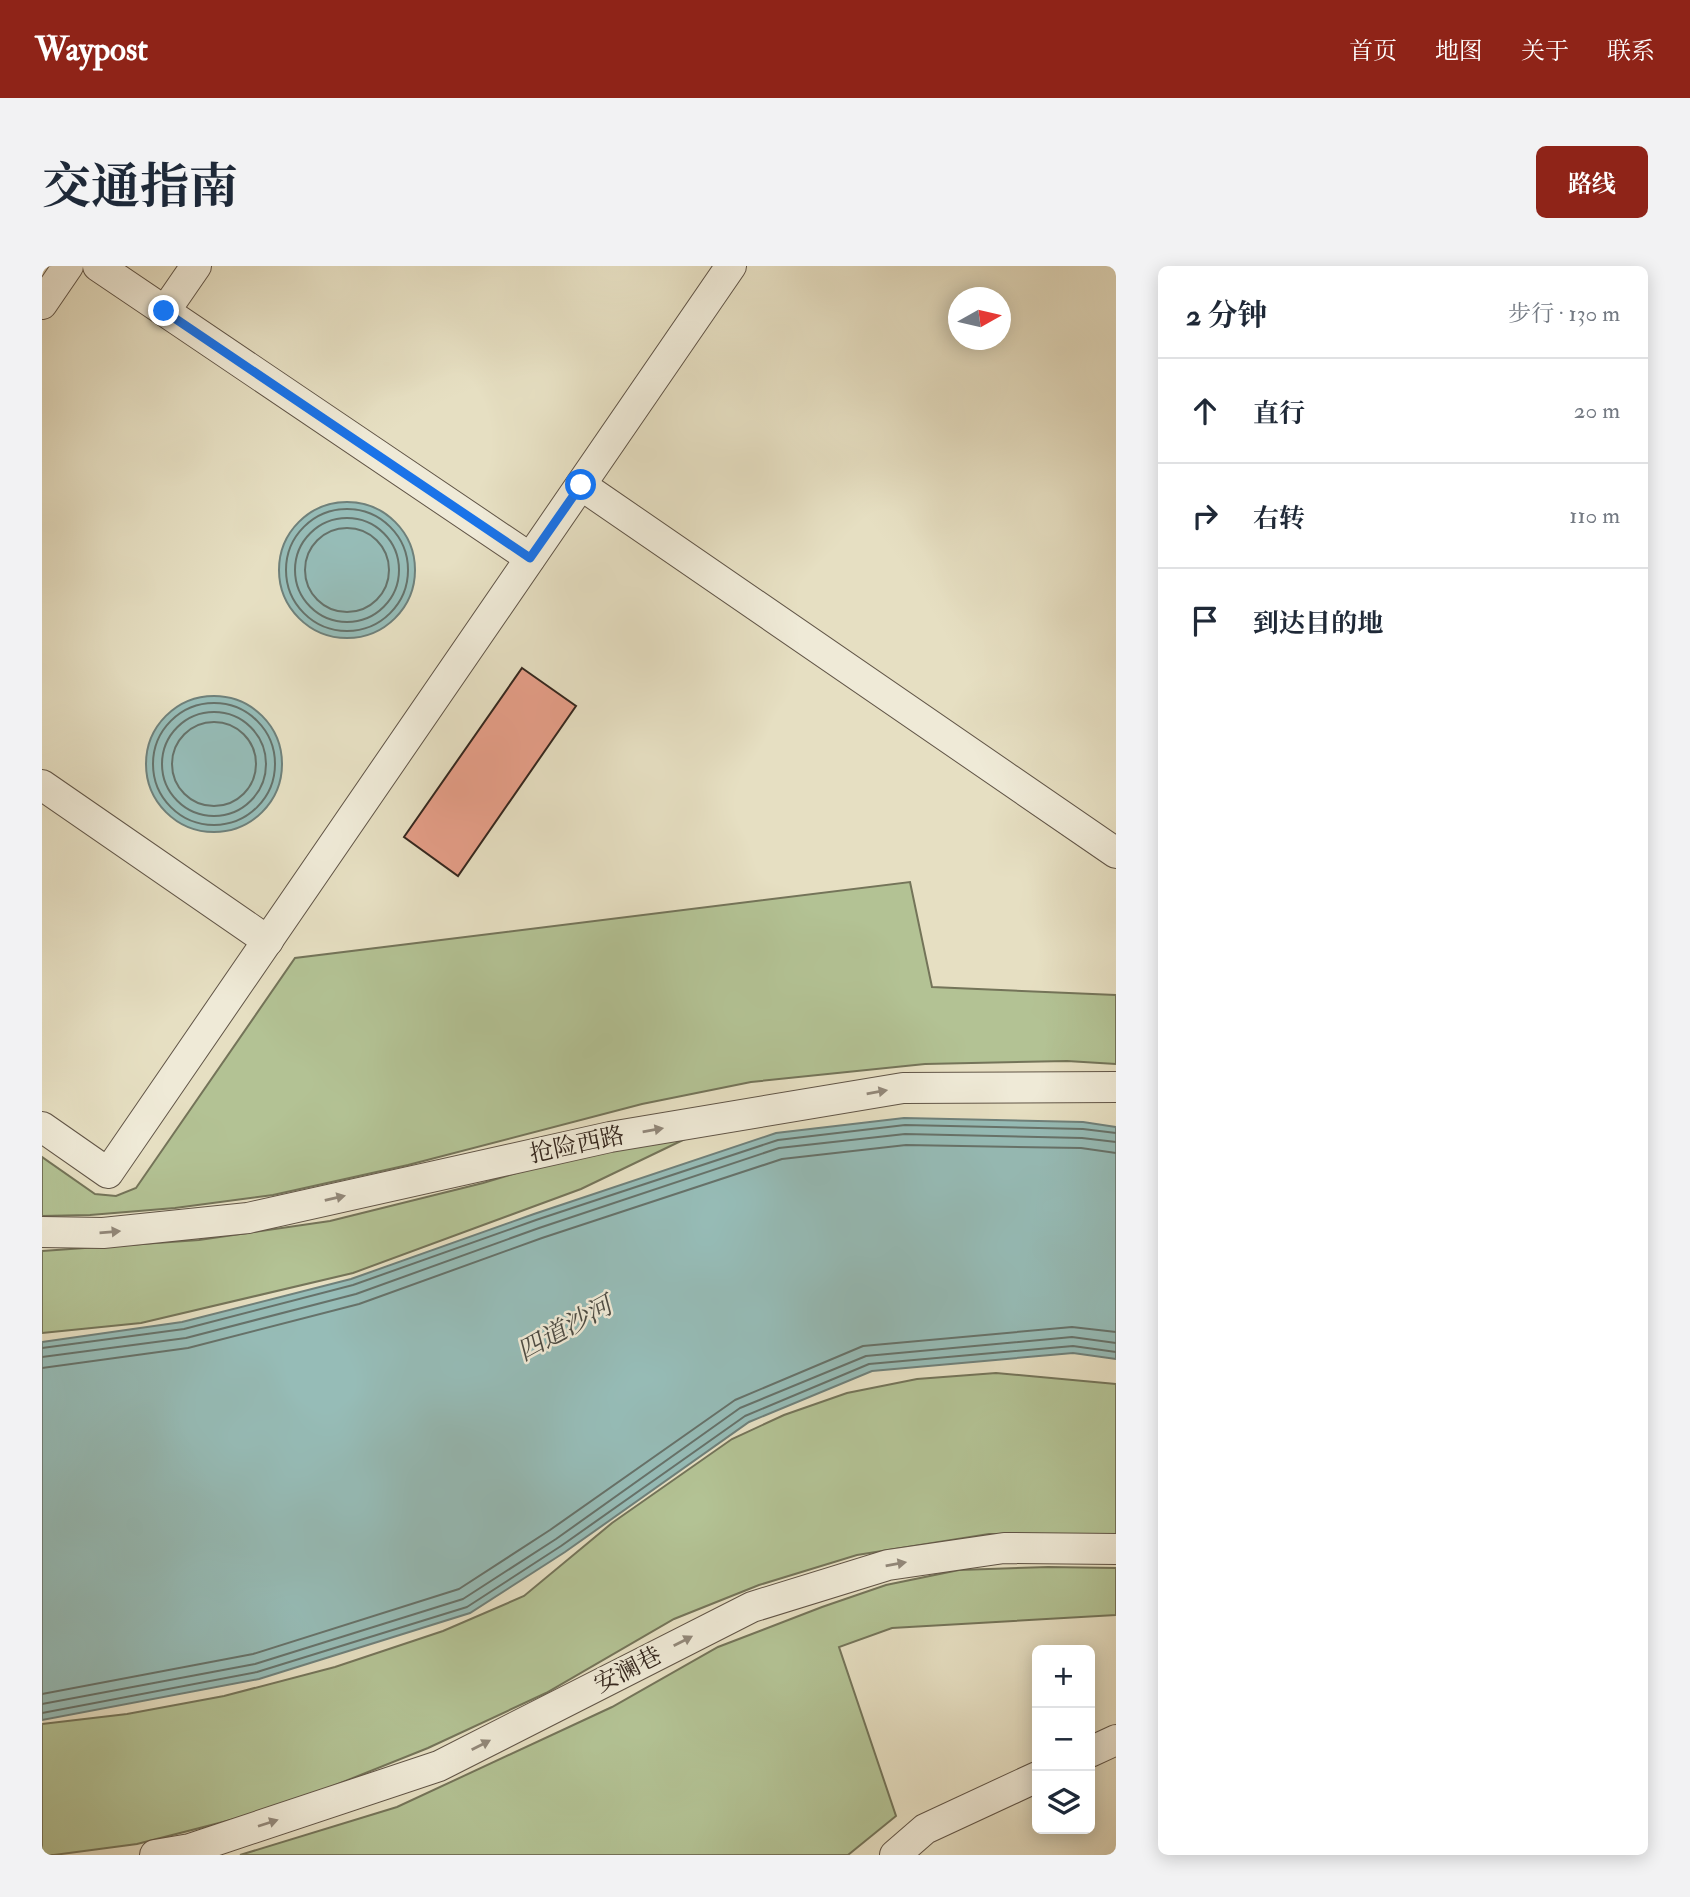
<!DOCTYPE html>
<html lang="zh">
<meta charset="utf-8">
<style>
body{margin:0;font-family:"IM FELL Double Pica","Noto Serif SC",serif;background:#f2f2f3;color:#1f2937}
.controls{position:absolute;right:21px;bottom:21px;display:grid;overflow:hidden;border-radius:10px;box-shadow:0 4px 18px #0003}
.controls button{width:63px;height:63px;display:grid;place-items:center;padding:0;border:0;border-bottom:2px solid #e0e1e3;background:#fff;color:#1f2937;font:35px sans-serif}
.compass{position:absolute;left:906px;top:21px;width:63px;height:63px;border-radius:50%;background:#fff;box-shadow:0 4px 18px #0003;rotate:82deg}
.stop{position:absolute;width:21px;height:21px;margin:-16px;border:5px solid #1a73e8;border-radius:50%;background:#fff}
.stop.end{background:#1a73e8;border-color:#fff;box-shadow:0 2px 7px #0008}
.list{margin:0;padding:0;list-style:none}
h2{display:flex;justify-content:space-between;align-items:center;height:91px;margin:0;padding:0 28px;font-size:30px}
h2 small{font-size:23px;font-weight:400;color:#747a83}
.list li{display:grid;grid-template-columns:46px 1fr auto;gap:21px;align-items:center;box-sizing:border-box;height:105px;padding:0 28px;border-top:2px solid #e0e1e3}
.list b{display:block;font-size:26px;white-space:nowrap}
.list em{font-size:23px;font-style:normal;color:#747a83}
.icon{flex:none;width:38px;height:38px;fill:none;stroke:currentColor;stroke-width:2;stroke-linecap:round;stroke-linejoin:round}
.map{position:relative;flex:none;width:1074px;height:1589px;overflow:hidden;border-radius:10px}
header{display:flex;align-items:center;gap:42px;box-sizing:border-box;height:98px;padding:0 35px;background:#8f2418;color:#fff}
header strong{font-size:33px}
nav{display:flex;gap:38px;margin-inline-start:auto;font-size:24px}
.intro{display:flex;align-items:center;justify-content:space-between;box-sizing:border-box;height:168px;padding:0 42px}
h1{margin:0;font-size:49px}
.button{padding:18px 32px;border-radius:10px;background:#8f2418;color:#fff;font-size:24px;font-weight:700}
main{display:flex;gap:42px;padding:0 42px}
aside{flex:1;background:#fff;border-radius:10px;box-shadow:0 4px 18px #0003}
.map>svg:first-child{display:block}
.green{fill:#b3c294;stroke:#747459;stroke-width:2}
.water{fill:#96bcb7;stroke:#6f807a;stroke-width:2}
.lines{fill:none;stroke-linecap:round;stroke-linejoin:round}
.shore{stroke:#66726a;stroke-width:2}
.building{fill:#e59e88;stroke:#35271e;stroke-width:2}
.minor-casing{stroke:#615547;stroke-width:32}
.minor{stroke:#efead7;stroke-width:30}
.oneway{fill:#92887a}
.route{stroke:#1a73e8;stroke-width:9}
.labels{text-anchor:middle;dominant-baseline:central;stroke-width:5;stroke-linejoin:round;paint-order:stroke}
.street-label{font-size:24px;fill:#35271e;stroke:#efead7}
.water-label{font-size:26px;font-style:italic;fill:#4d4c44;stroke:#efead7}
</style>
<header>
<strong>Waypost</strong>
<nav><a>首页</a><a>地图</a><a>关于</a><a>联系</a></nav>
</header>
<div class="intro"><h1>交通指南</h1><a class="button">路线</a></div>
<main>
<div class="map">
<svg width="1074" height="1589" viewBox="0 0 1074 1589">
<rect width="100%" height="100%" fill="#e6dfc2"/>
<filter id="stains"><feTurbulence type="fractalNoise" baseFrequency=".00286" numOctaves="4"/><feColorMatrix values="0 0 0 0 .2 0 0 0 0 .09 0 0 0 0 .02 0 0 0 .5 -.17"/></filter>
<radialGradient id="worn" r=".72"><stop offset=".6" stop-color="#630" stop-opacity="0"/><stop offset="1" stop-color="#630" stop-opacity=".3"/></radialGradient>
<g class="green">
<polygon points="868,616 890,721 1074,729 1074,798 1025,795 883,798 709,816 600,838 366,899 231,929 133,942 48,949 0,950 0,891 53,928 74,930 94,922 253,692"/>
<polygon points="668,861 539,923 311,1007 99,1057 0,1067 0,985 157,974 288,955 441,917 547,885"/>
<polygon points="954,1107 1074,1118 1074,1268 947,1268 815,1289 717,1319 632,1353 504,1427 386,1482 236,1542 95,1578 12,1589 0,1589 0,1458 85,1448 182,1430 293,1401 401,1365 482,1330 570,1257 690,1173 742,1149 805,1127 875,1113"/>
<polygon points="1006,1301 1074,1302 1074,1349 850,1362 797,1381 854,1550 806,1589 198,1589 355,1541 570,1441 676,1381 780,1341 844,1319 917,1304"/>
</g>
<g class="water">
<circle cx="305" cy="304" r="68"/>
<circle cx="172" cy="498" r="68"/>
<polygon points="862,852 1041,856 1074,861 1074,1093 1031,1087 830,1105 707,1156 523,1286 428,1347 217,1413 0,1454 0,1076 140,1056 309,1013 492,948 734,867"/>
</g>
<g class="lines">
<g class="shore">
<circle cx="305" cy="304" r="61"/>
<circle cx="305" cy="304" r="52"/>
<circle cx="305" cy="304" r="42"/>
<circle cx="172" cy="498" r="61"/>
<circle cx="172" cy="498" r="52"/>
<circle cx="172" cy="498" r="42"/>
<polyline points="0,1082 142,1063 311,1019 494,954 736,874 863,859 1041,863 1074,867"/>
<polyline points="0,1091 144,1072 314,1028 497,962 737,882 863,868 1040,872 1074,876"/>
<polyline points="0,1102 146,1082 317,1038 500,972 740,893 864,879 1039,882 1074,887"/>
<polyline points="0,1428 211,1388 417,1323 508,1264 693,1134 821,1080 1030,1061 1074,1066"/>
<polyline points="0,1438 213,1398 421,1333 514,1273 698,1142 824,1090 1030,1071 1074,1077"/>
<polyline points="0,1447 215,1406 425,1341 519,1280 703,1150 827,1098 1031,1080 1074,1086"/>
</g>
</g>
<polygon class="building" points="480,402 534,440 416,610 362,571"/>
<g class="lines">
<defs>
<g id="minor">
<polyline points="56,0 488,292"/>
<polyline points="0,38 26,0"/>
<polyline points="123,45 154,0"/>
<polyline points="539,219 1074,587"/>
<polyline points="0,519 226,675"/>
<polyline points="0,861 66,907 689,0"/>
<polyline points="0,966 61,967 206,952 568,871 861,822 1074,821"/>
<polyline points="1048,1486 1074,1474"/>
<polyline points="113,1589 148,1583 397,1500 710,1341 846,1299 962,1282 1074,1283"/>
<polyline points="853,1589 883,1563 995,1511"/>
</g>
</defs>
<use href="#minor" class="minor-casing"/>
<use href="#minor" class="minor"/>
</g>
<defs><path id="oneway-solid" d="M-6-.8H1V-3.2L6.5 0L1 3.2V.8H-6Z" transform="scale(1.75)"/></defs>
<g class="oneway">
<use href="#oneway-solid" transform="translate(835 826) rotate(-10)"/>
<use href="#oneway-solid" transform="translate(611 864) rotate(-10)"/>
<use href="#oneway-solid" transform="translate(293 932) rotate(-13)"/>
<use href="#oneway-solid" transform="translate(68 966) rotate(-5)"/>
<use href="#oneway-solid" transform="translate(854 1298) rotate(-10)"/>
<use href="#oneway-solid" transform="translate(641 1375) rotate(-27)"/>
<use href="#oneway-solid" transform="translate(439 1479) rotate(-27)"/>
<use href="#oneway-solid" transform="translate(226 1557) rotate(-18)"/>
</g>
<g class="lines">
<polyline class="route" points="122,45 488,292 539,219"/>
</g>
<g class="labels">
<g class="street-label">
<text transform="translate(535 879) rotate(-12)">抢险西路</text>
<text transform="translate(586 1404) rotate(-27)">安澜巷</text>
</g>
<g class="water-label">
<text transform="translate(523 1063) rotate(-29)">四道沙河</text>
</g>
</g>
<rect width="100%" height="100%" filter="url(#stains)"/>
<rect width="100%" height="100%" fill="url(#worn)"/>
</svg>
<div class="controls">
<button>+</button>
<button>−</button>
<button><svg class="icon" aria-label="layers" viewBox="0 0 24 24"><path d="M12 4l9 5-9 5-9-5zM3 14l9 5 9-5"/></svg></button>
</div>
<svg class="compass" viewBox="-18 -18 36 36"><path d="M0-13l5 13h-10z" fill="#e53935"/><path d="M0 13l5-13h-10z" fill="#747a83"/></svg>
<div class="stop" style="left:539px;top:219px"></div>
<div class="stop end" style="left:122px;top:45px"></div>
</div>
<aside>
<h2>2 分钟<small>步行 · 130 m</small></h2>
<ul class="list">
<li><svg class="icon" aria-label="ahead" viewBox="0 0 24 24"><path d="M12 20V5M6 11l6-6 6 6"/></svg><div><b>直行</b></div><em>20 m</em></li>
<li><svg class="icon" aria-label="right" viewBox="0 0 24 24"><path d="M7 20v-9h11M14 6l5 5-5 5"/></svg><div><b>右转</b></div><em>110 m</em></li>
<li><svg class="icon" aria-label="arrive" viewBox="0 0 24 24"><path d="M6 21V4h12l-3 4 3 4H6"/></svg><div><b>到达目的地</b></div></li>
</ul>
</aside>
</main>
